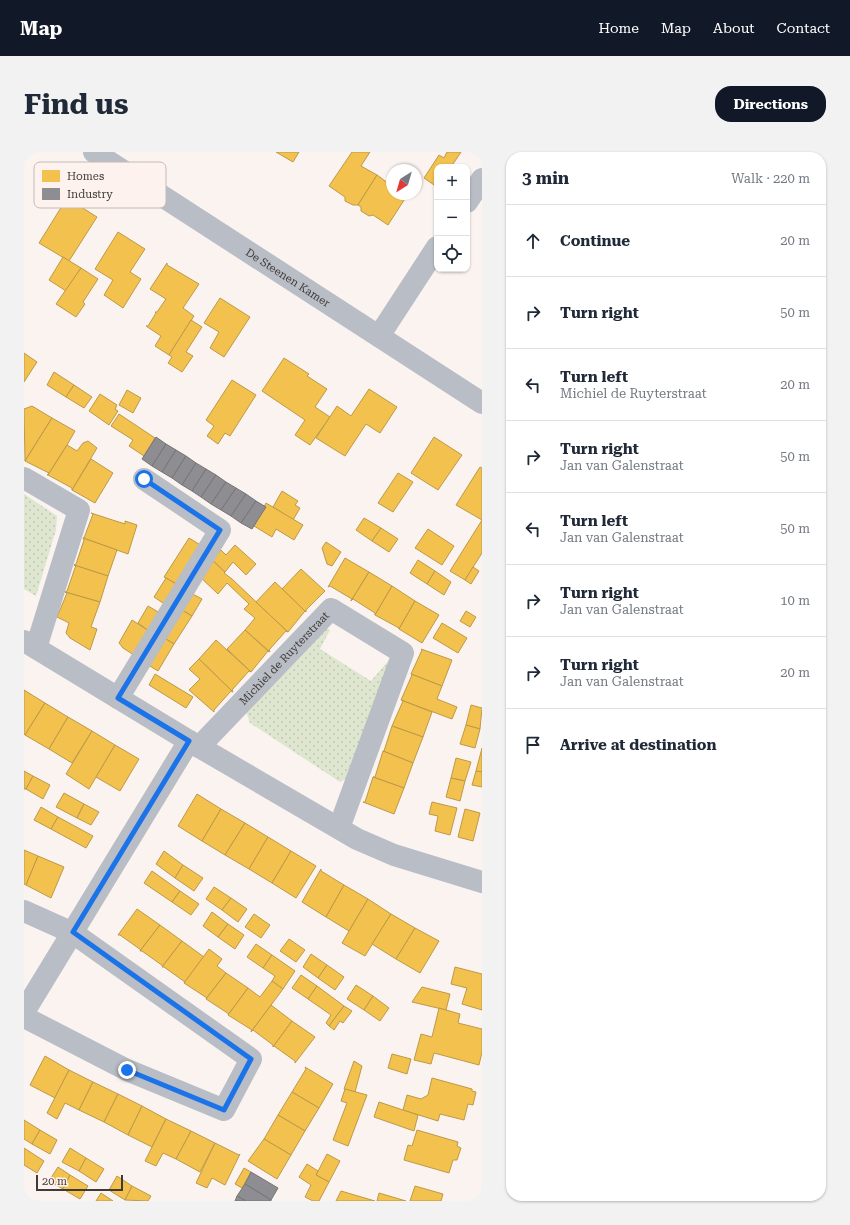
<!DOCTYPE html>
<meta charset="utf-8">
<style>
body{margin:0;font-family:"Roboto Serif",serif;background:#f2f2f3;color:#1f2937}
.controls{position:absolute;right:12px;top:12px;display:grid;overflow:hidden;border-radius:8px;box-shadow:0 1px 3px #0004}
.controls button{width:36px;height:36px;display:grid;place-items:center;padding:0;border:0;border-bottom:1px solid #e0e1e3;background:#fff;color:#1f2937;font:20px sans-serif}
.compass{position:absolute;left:362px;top:12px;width:36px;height:36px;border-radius:50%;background:#fff;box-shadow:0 1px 3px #0004;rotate:217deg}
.scale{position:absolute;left:12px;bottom:10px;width:87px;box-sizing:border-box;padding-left:4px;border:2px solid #403b39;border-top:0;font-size:11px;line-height:14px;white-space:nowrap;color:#403b39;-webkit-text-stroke:3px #fdf2ed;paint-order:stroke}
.stop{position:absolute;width:12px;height:12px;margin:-9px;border:3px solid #1a73e8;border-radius:50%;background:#fff}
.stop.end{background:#1a73e8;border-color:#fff;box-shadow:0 1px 4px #0008}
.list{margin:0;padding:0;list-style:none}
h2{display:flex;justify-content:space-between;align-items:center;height:52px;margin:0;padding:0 16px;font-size:17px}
h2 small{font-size:13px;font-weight:400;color:#747a83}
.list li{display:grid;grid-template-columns:26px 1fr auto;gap:12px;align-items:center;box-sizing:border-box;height:72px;padding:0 16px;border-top:1px solid #e0e1e3}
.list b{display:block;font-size:15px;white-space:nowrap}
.list p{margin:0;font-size:13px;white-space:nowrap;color:#747a83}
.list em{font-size:13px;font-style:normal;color:#747a83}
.icon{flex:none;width:22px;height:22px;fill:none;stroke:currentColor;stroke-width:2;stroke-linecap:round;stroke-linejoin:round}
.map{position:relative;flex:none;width:458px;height:1049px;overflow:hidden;border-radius:16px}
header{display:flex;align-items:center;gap:24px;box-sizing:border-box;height:56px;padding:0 20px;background:#111827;color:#fff}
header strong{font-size:19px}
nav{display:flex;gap:22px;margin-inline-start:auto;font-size:14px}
.intro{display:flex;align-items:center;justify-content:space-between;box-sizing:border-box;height:96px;padding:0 24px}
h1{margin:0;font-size:28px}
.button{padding:10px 18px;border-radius:16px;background:#111827;color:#fff;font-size:14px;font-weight:700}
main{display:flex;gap:24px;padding:0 24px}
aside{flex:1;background:#fff;border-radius:16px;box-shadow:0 1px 3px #0004}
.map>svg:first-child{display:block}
.grass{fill:url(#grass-dots)}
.homes{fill:#f2c14e;stroke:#bd9948}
.industry{fill:#8d8d92;stroke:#767477}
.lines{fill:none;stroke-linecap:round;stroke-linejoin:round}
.minor{stroke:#b9bdc6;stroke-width:22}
.route{stroke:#1a73e8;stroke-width:5}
.labels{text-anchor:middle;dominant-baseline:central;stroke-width:4;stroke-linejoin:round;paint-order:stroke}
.street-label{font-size:11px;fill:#403b39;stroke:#fdf2ed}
.key{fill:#fdf2ed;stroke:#c4bbb7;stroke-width:1}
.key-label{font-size:11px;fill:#403b39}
</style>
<header>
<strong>Map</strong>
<nav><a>Home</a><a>Map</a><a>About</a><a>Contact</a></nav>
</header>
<div class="intro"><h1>Find us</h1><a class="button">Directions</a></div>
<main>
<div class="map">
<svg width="458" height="1049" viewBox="0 0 458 1049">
<defs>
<pattern id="grass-dots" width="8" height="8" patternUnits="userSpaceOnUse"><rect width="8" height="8" fill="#dee6d0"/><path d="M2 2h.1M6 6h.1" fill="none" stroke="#c0c6b3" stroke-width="1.8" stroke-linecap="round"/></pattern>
</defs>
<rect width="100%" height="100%" fill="#faf3f0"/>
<g class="grass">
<polygon points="0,342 33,364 32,378 12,444 0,437"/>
<polygon points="299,473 306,478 296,497 347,529 365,508 371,512 329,623 316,630 226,571 221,556"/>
</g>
<g class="homes">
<polygon points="252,0 275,0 269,10"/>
<polygon points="328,0 346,0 337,14 353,23 334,53 329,53 321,49 321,45 305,34"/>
<polygon points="423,0 437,0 427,15 413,15 413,35 400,26 415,3 420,6"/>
<polygon points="353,23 368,34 368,42 384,42 364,73 349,63 345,64 337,59 337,55 334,53"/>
<polygon points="43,46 73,65 45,109 15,91"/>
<polygon points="94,80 121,97 106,120 117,127 99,156 80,143 89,128 71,117"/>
<polygon points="39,105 57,116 42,139 25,128"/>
<polygon points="143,111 143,113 175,132 159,156 170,164 145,203 131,194 137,184 122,174 124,174 132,161 131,160 133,160 142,147 126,137"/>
<polygon points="57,116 74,127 59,150 61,152 52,165 32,152"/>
<polygon points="196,146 226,165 200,205 186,196 195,180 180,171"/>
<polygon points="167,168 178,175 162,200 169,204 158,220 144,211 148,205 145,203"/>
<polygon points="0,201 13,210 0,230"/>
<polygon points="260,206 285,222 283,224 303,237 291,255 306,265 286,293 271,283 281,268 238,239"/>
<polygon points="30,220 50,233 42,245 23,233"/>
<polygon points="208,228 232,243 206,284 201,281 194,292 183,284 190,274 182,268"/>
<polygon points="50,233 68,245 60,256 42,245"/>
<polygon points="345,237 373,255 356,281 342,272 321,304 292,286 313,254 327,264"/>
<polygon points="103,238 117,246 109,261 95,253"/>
<polygon points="76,242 93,253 91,257 94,259 85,273 65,259"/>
<polygon points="8,254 28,266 1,309 0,257"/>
<polygon points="95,262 131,286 120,304 105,294 109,288 87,274"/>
<polygon points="28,266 51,279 43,293 24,323 23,323 25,321 1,309"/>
<polygon points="410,285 438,303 414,338 387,321"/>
<polygon points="64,289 73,296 48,338 48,336 24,323 43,293 53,299 59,291"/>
<polygon points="67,307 89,321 71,351 48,338"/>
<polygon points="456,315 458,316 458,401 441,428 426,419 458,368 432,353"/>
<polygon points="374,321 389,330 369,360 354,351"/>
<polygon points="258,339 274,349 271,353 276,356 269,368 249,355"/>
<polygon points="242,351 279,373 270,388 252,377 248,385 230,374"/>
<polygon points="67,361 101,372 101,369 113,373 104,402 59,386 60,386 69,362"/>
<polygon points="340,366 357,376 348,389 332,378"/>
<polygon points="357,376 374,387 365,400 348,389"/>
<polygon points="404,377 430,394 418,413 391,396"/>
<polygon points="59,386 93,398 84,424 50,413 52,412 60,388"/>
<polygon points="165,386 178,394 154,433 140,425"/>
<polygon points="302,390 317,400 308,414 303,412 298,396"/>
<polygon points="211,393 232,412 222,423 209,410 201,420 188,408 197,398 202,403"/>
<polygon points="321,406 345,420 327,449 328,447 306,434 304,435"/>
<polygon points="188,408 201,420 200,421 208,427 264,480 262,479 245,498 246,500 221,478 231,466 220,457 225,452 203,431 194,442 175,424"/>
<polygon points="394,408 411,419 403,432 386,421"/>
<polygon points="50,413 84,424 76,450 41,440 43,439 52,413"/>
<polygon points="449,415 455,419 447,432 441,428"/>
<polygon points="277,417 301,439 282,458 282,460 258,437"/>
<polygon points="411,419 427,430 420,443 403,432"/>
<polygon points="345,420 368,434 351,463 351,461 329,447 327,449"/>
<polygon points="142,426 154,433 142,453 130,445"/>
<polygon points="251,430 282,460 281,459 264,480 232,450"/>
<polygon points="368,434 391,449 375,477 375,476 351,463"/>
<polygon points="163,439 178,447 168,464 153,455"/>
<polygon points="41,440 76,450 67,475 73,477 66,498 46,486 42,481 45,471 33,465 43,441"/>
<polygon points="391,449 415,463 398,491 375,477"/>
<polygon points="124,454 136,461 125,479 114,471"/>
<polygon points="153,455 168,464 150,492 137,484"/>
<polygon points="442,459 452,465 446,475 436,469"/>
<polygon points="108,468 125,479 110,503 99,496 95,491"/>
<polygon points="418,471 443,486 434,501 409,486"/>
<polygon points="221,478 245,500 244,499 227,520 203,497"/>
<polygon points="137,484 150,492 134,519 121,511"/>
<polygon points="192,488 227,520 225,519 208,538 209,540 175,507"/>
<polygon points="397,497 428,508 418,534 387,522 398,498"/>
<polygon points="175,507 209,540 207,539 190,558 190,560 165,538 176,527 165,517"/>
<polygon points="131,522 169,545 162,556 125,533"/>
<polygon points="387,522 418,534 413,547 433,555 428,567 377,548 388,523"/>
<polygon points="0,538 21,551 1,583 0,582"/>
<polygon points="377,548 408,560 399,585 368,574 379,549"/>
<polygon points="21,551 44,565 25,597 1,583"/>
<polygon points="447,553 458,556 456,577 442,573"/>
<polygon points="44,565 68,579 48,611 25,597"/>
<polygon points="442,573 456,577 451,596 436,592"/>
<polygon points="368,574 399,585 389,611 359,599 360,599"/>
<polygon points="68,579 91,593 65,637 42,622"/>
<polygon points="91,593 115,607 96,639 72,625"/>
<polygon points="458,596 458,620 452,619"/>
<polygon points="359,599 389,611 380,636 349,625 351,625"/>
<polygon points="432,606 447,610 441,629 427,626"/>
<polygon points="0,619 9,624 2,637 0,637"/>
<polygon points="452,619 458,620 458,635 448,633"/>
<polygon points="9,624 26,633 19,647 2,637"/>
<polygon points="349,625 380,636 370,662 339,650 341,650"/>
<polygon points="427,626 441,629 436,649 422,645"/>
<polygon points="40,641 60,652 53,666 32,655"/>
<polygon points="173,642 197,657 178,689 154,674"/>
<polygon points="408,650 433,656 426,683 411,679 414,664 405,662"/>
<polygon points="60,652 75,660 67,673 53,666"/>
<polygon points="17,655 34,665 27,677 10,668"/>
<polygon points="197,657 221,671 201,703 178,689"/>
<polygon points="441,657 456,661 449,689 434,685"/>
<polygon points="34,665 69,684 62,696 27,677"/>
<polygon points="221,671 244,685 225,717 201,703"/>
<polygon points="244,685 267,699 248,731 225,717"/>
<polygon points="0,698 14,704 2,733 0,732"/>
<polygon points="140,699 159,713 151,726 132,712"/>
<polygon points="267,699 292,714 272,746 248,731"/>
<polygon points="14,704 40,715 27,746 2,733"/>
<polygon points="159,713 179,726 170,739 151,726"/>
<polygon points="297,717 297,719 320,733 302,765 278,750"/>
<polygon points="128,719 156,739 148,750 120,731"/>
<polygon points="320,733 344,747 325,779 302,765"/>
<polygon points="190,735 207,746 198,758 182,747"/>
<polygon points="156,739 175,752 167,763 148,750"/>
<polygon points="207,746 223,757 214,770 198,758"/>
<polygon points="344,747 367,762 341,804 318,791"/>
<polygon points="113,757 136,773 116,799 117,798 96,783 94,783"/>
<polygon points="188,760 204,772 194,785 179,774"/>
<polygon points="230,762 246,773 237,786 221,775"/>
<polygon points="367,762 391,776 372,807 348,792"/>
<polygon points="204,772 220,783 211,797 194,785"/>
<polygon points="136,773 158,789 138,815 139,814 118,799 116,799"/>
<polygon points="391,776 415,789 396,821 372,807"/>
<polygon points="265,787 281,798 272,810 256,799"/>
<polygon points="158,789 180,805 160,831 161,830 140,815 138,815"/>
<polygon points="232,792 248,803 239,816 223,805"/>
<polygon points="185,797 198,807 193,814 202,821 182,847 183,846 160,831"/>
<polygon points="287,802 303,813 294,826 279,815"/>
<polygon points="248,803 271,819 259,837 248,829 251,824 239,816"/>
<polygon points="303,813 320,825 311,838 294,826"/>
<polygon points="431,815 458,822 458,858 438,852 443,836 427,832"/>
<polygon points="202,821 224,836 204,863 205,862 182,847"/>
<polygon points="277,823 293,834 284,847 268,836"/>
<polygon points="248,829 259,837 227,880 228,878 204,863 224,836 236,845"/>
<polygon points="332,833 349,844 340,858 323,847"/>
<polygon points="293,834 320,854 305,874 302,871 307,863 284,847"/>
<polygon points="398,835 426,842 422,858 388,850"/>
<polygon points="349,844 365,856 356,869 340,858"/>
<polygon points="247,853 268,869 249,895 249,893 229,878 227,880"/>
<polygon points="320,854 328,859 319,871 316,869 310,878 305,874"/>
<polygon points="415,856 436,862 434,871 458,877 458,900 455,913 410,901 407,912 390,908 397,882 408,885"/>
<polygon points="268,869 291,885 271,911 271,909 250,894 249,895"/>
<polygon points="368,902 387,907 383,922 364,916"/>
<polygon points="21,904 45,918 31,946 6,933"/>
<polygon points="330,909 338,914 331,940 320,937"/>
<polygon points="281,915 309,932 295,956 268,940 282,917"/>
<polygon points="45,918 69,930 55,958 41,951 33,967 23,961"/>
<polygon points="408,926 448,937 448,939 452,940 449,953 444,952 440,968 416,962 414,969 379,958 383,943 397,947 404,943"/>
<polygon points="69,930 94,942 80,970 55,958"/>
<polygon points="321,937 343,943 324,994 309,988 323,951 317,949"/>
<polygon points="268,940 295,956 281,979 254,963"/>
<polygon points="94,942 118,954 104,983 80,970"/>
<polygon points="355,950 394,963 390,979 350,965"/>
<polygon points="118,954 142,967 128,995 104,983"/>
<polygon points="254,963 281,979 267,1003 240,987"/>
<polygon points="142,967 167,979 152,1007 139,1001 132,1014 121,1009"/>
<polygon points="0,968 16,978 8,992 0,987"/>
<polygon points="16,978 33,988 26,1002 8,992"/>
<polygon points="393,978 434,990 433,994 437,996 433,1008 429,1008 425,1021 380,1008 384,993 388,994"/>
<polygon points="167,979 191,991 176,1020 152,1007"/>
<polygon points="240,987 267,1003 253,1027 224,1009"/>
<polygon points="191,991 215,1003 216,1002 201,1033 188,1026 183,1036 172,1031"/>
<polygon points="0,996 20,1009 13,1021 0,1013"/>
<polygon points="46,996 62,1006 55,1019 38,1010"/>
<polygon points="303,1002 316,1009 305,1030 292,1023"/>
<polygon points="62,1006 80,1017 72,1030 55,1019"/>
<polygon points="283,1012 294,1019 292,1023 305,1030 295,1049 289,1049 281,1045 287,1033 275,1025"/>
<polygon points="34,1015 46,1023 39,1037 25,1029"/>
<polygon points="220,1016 227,1020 218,1036 211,1032"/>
<polygon points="46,1023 64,1034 56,1047 39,1037"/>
<polygon points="93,1024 108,1034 101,1048 85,1038"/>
<polygon points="108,1034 127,1044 124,1049 101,1048"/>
<polygon points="391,1034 419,1042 417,1049 386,1049"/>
<polygon points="317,1039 351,1049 312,1049"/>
<polygon points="77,1041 89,1049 72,1049"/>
<polygon points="355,1041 382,1049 353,1049"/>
</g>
<g class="industry">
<polygon points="132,285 142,292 128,314 118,307"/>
<polygon points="142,292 152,298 138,320 128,314"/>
<polygon points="152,298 162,304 148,326 138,320"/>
<polygon points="162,304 172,311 158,333 148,326"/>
<polygon points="172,311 182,317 168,339 158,333"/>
<polygon points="182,317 192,323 177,345 168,339"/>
<polygon points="192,323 202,330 187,352 177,345"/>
<polygon points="202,330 212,336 197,358 187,352"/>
<polygon points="212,336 222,342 207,364 197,358"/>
<polygon points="222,342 232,349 217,371 207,364"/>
<polygon points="232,349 242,355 228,377 217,371"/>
<polygon points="227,1020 254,1036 247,1048 221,1032"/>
<polygon points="221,1032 247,1048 247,1049 222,1049 213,1044"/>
<polygon points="213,1044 222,1049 211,1049"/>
</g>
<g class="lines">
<g class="minor">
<path id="s1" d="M 70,0 L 458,251"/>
<polyline points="443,50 458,27"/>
<polyline points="355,184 413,95"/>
<polyline points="0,326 55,358 12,496"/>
<polyline points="0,489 165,589 333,687 370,703 458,730"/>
<polyline points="94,546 196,378 120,327"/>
<path id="s2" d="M 175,595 L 307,457 L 379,501 L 315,676"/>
<polyline points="0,759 49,781 227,907 200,958 103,918 0,865"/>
<polyline points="0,860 165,589"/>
</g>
</g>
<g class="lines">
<polyline class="route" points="103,918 200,958 227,907 49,780 165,589 94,546 196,378 120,327"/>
</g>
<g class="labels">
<g class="street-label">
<text stroke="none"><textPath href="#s1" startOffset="231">De Steenen Kamer</textPath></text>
<text stroke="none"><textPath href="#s2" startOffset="123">Michiel de Ruyterstraat</textPath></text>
</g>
</g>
<rect x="10" y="10" width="132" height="46" rx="6" class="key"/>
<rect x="18" y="18" width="18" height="12" fill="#f2c14e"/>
<rect x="18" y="36" width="18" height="12" fill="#8d8d92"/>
<g class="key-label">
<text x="43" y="28">Homes</text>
<text x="43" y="46">Industry</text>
</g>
</svg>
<div class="controls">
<button>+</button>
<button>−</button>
<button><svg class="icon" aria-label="locate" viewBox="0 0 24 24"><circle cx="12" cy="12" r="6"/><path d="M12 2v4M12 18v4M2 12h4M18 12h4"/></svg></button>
</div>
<svg class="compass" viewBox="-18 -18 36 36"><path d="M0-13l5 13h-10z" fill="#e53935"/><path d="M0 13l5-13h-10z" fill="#747a83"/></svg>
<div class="scale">20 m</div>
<div class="stop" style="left:120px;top:327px"></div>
<div class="stop end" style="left:103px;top:918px"></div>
</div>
<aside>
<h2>3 min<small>Walk · 220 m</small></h2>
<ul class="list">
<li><svg class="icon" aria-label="ahead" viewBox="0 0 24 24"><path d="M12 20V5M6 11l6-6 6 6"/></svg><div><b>Continue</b></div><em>20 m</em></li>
<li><svg class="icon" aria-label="right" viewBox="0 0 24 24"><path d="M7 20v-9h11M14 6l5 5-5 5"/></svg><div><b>Turn right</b></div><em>50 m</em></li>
<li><svg class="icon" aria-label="left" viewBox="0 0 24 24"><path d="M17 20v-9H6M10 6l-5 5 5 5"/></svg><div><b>Turn left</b><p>Michiel de Ruyterstraat</p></div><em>20 m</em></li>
<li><svg class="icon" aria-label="right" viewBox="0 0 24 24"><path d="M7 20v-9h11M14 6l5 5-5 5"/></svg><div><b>Turn right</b><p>Jan van Galenstraat</p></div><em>50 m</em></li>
<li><svg class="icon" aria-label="left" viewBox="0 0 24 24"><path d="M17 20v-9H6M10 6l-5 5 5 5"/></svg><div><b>Turn left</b><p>Jan van Galenstraat</p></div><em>50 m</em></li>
<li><svg class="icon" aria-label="right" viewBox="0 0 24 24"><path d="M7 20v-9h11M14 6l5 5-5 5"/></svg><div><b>Turn right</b><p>Jan van Galenstraat</p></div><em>10 m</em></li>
<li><svg class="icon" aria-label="right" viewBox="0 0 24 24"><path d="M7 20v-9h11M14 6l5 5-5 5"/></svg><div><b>Turn right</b><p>Jan van Galenstraat</p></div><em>20 m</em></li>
<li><svg class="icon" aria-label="arrive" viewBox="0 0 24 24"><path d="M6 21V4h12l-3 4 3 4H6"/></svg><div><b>Arrive at destination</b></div></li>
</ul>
</aside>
</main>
